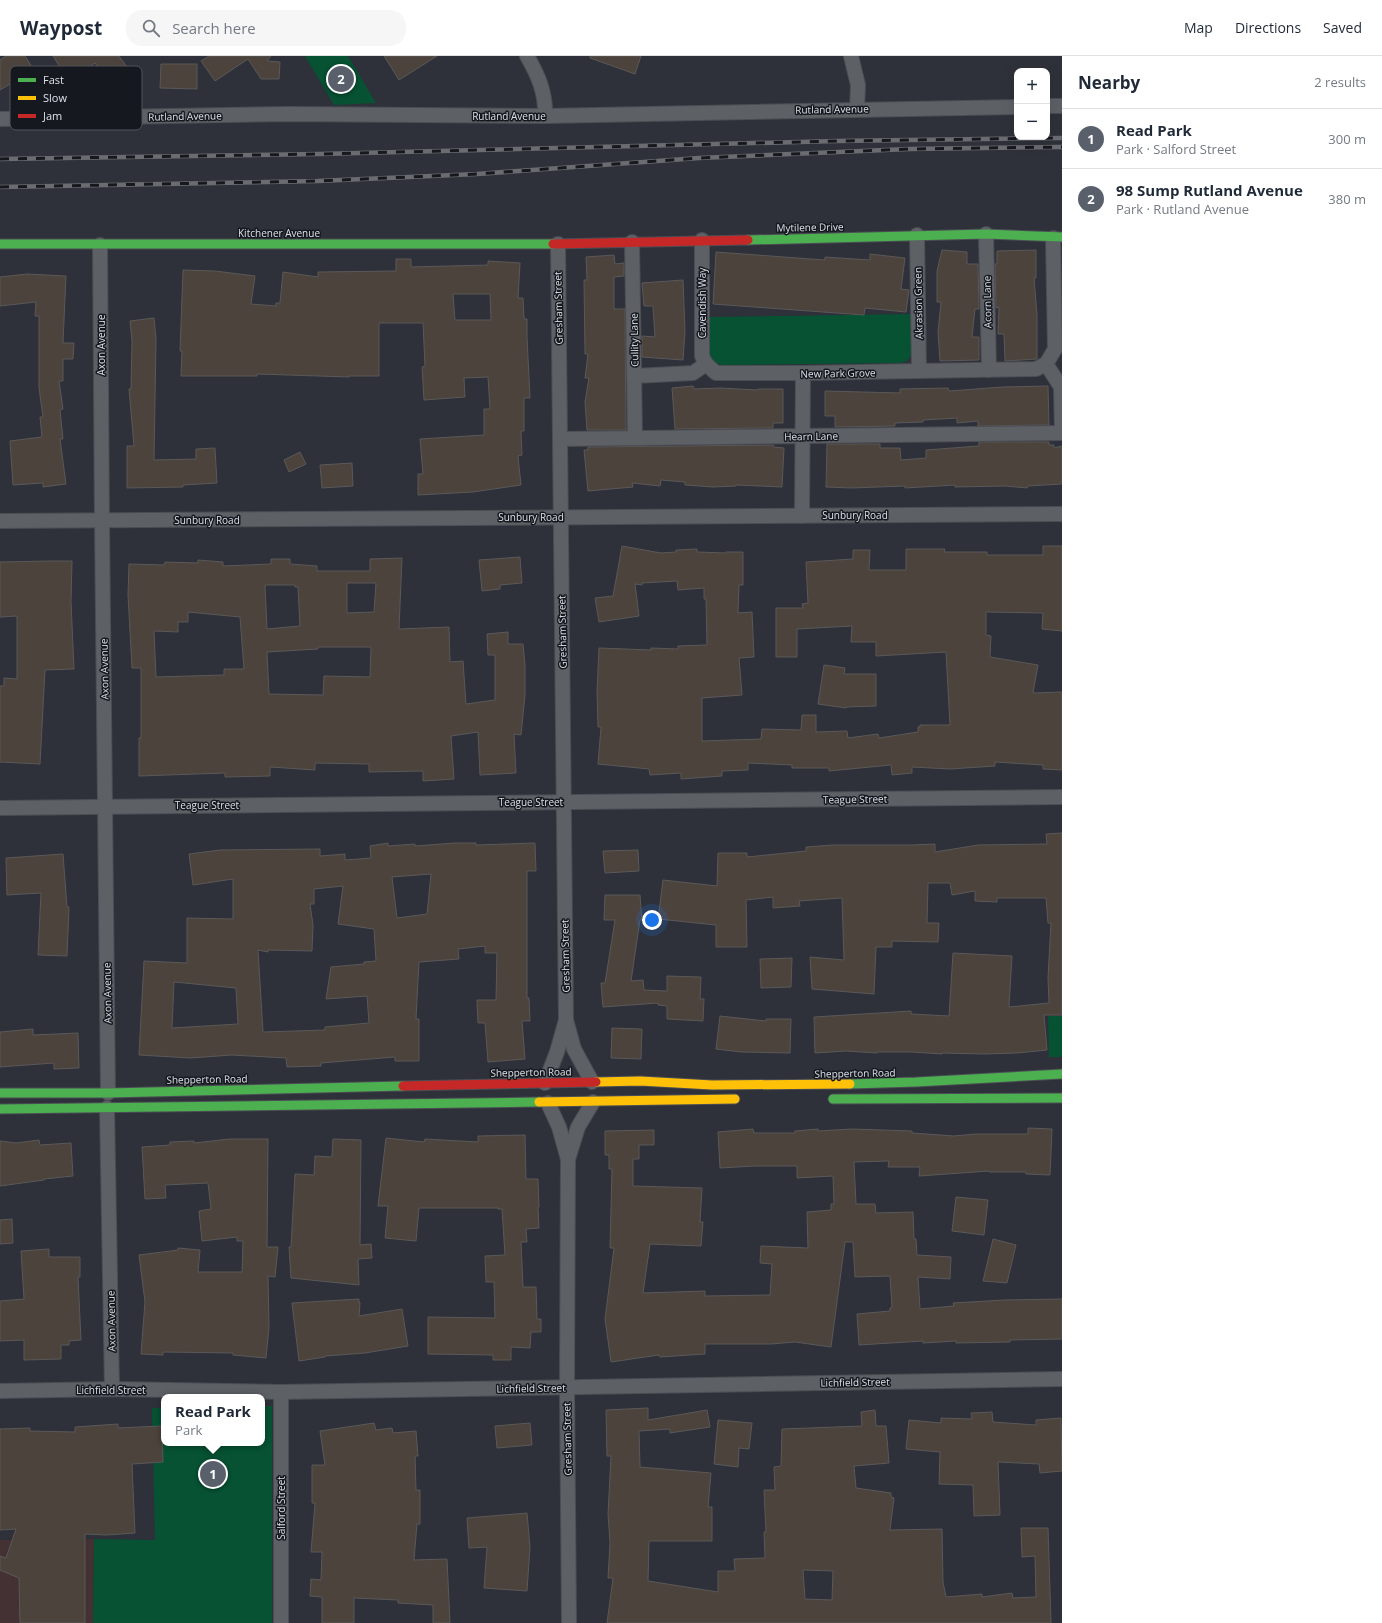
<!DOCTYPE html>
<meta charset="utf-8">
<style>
body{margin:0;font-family:"Open Sans",sans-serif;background:#f6f6f7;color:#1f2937}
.controls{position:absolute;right:12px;top:12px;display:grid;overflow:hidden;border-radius:8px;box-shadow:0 4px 16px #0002}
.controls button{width:36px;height:36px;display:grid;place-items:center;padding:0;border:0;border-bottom:1px solid #e0e1e3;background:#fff;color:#1f2937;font:20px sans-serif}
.you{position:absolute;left:652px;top:864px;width:14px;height:14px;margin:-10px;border:3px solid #fff;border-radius:50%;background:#1a73e8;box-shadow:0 0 0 6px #1a73e833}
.badge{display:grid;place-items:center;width:26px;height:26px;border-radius:50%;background:#59606b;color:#fff;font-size:13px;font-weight:700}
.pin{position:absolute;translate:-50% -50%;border:2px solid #fff;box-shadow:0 1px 4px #0006}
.popup{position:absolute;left:161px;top:1338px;width:104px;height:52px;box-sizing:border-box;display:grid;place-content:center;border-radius:8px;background:#fff;filter:drop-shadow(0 1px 3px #0005);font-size:13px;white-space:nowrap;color:#747a83}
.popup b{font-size:15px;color:#1f2937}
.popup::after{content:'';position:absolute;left:50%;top:100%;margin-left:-8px;border:8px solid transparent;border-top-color:#fff}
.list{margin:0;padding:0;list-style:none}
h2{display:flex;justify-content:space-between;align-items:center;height:52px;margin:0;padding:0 16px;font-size:17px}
h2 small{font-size:13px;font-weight:400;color:#747a83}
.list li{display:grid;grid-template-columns:26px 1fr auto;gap:12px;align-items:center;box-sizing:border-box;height:60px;padding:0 16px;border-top:1px solid #e0e1e3}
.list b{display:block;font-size:15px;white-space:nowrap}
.list p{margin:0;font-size:13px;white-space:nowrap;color:#747a83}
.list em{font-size:13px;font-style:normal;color:#747a83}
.icon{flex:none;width:22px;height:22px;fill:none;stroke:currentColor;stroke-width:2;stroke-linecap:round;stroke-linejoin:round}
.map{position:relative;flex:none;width:1062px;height:1567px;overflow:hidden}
header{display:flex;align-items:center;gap:24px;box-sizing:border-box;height:56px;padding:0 20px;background:#fff;border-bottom:1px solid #e0e1e3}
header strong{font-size:19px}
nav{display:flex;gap:22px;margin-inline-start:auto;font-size:14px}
.search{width:280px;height:36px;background:#f6f6f7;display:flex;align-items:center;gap:10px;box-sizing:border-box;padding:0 14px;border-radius:16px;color:#747a83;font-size:15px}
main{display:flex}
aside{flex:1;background:#fff}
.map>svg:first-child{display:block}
.commercial{fill:#433133}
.green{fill:#065233}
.building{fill:#4d433d;stroke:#5a5859;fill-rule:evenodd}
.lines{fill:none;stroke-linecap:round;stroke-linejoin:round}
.street-casing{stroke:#4b4d54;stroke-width:16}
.fast-casing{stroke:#4b4d54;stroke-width:11}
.slow-casing{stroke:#4b4d54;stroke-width:11}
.jam-casing{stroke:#4b4d54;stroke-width:11}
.street{stroke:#5d6065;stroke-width:14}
.fast{stroke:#4caf50;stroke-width:9}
.slow{stroke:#ffc107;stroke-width:9}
.jam{stroke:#c62828;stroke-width:9}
.rail-casing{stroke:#6a6c71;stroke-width:4.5}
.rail{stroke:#15181e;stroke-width:3;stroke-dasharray:9;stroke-linecap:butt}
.labels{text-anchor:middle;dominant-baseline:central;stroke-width:3;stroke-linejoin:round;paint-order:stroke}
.street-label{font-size:10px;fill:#dce0e8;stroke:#15181e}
.key{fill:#15181e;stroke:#51545b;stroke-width:1}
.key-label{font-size:11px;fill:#dce0e8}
</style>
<header>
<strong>Waypost</strong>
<div class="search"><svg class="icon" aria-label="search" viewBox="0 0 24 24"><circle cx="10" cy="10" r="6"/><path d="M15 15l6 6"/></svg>Search here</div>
<nav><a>Map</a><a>Directions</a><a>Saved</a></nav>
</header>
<main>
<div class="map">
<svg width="1062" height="1567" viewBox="0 0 1062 1567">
<rect width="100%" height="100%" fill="#2e3139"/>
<polygon class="commercial" points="94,1483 93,1567 0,1567 0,1484"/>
<g class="green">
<polygon points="305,0 348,0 376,47 334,49"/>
<polygon points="912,258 912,298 907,305 901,307 721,309 714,305 710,299 710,261"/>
<polygon points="1048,960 1062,960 1062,1001 1049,1001"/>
<polygon points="262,1350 272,1350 272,1567 93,1567 94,1483 155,1484 152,1352 164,1352 164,1387 262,1387"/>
</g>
<g class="building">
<polygon points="6,0 25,0 39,22 22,32 17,24 0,34 0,4"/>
<polygon points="53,0 119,0 132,18 112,31 95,7 68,24"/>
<polygon points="209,0 271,0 267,5 280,6 279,23 261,23 248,3 215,25 201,5"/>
<polygon points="384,0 437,0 399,24"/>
<polygon points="590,0 641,0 635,18 590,2"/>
<polygon points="161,8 197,8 197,33 160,32"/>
<polygon points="942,194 967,196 967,208 978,208 979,253 975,253 972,281 979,281 979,304 940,305 938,276 941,246 937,246 937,215"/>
<polygon points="1036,194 1036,222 1034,222 1037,259 1037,303 1005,305 1004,278 998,278 999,251 996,252 995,208 997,208 997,195"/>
<polygon points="716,196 825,204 825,201 870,204 870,198 905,202 901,233 909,234 906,256 865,252 864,259 713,248"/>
<polygon points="614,199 615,208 624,207 624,220 614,221 614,253 625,253 626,374 587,374 585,346 589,322 585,322 588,298 585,298 584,224 587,224 586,201"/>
<path d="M 396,203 L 411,203 L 411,211 L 488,209 L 488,205 L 520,207 L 518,242 L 523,242 L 524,263 L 527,263 L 527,281 L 530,342 L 524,342 L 524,375 L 521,375 L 522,399 L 518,400 L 521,429 L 473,436 L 418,439 L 418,418 L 423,418 L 420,383 L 484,379 L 484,353 L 490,353 L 488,321 L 464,322 L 465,341 L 424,344 L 422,311 L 425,310 L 423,267 L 379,267 L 379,320 L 349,320 L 349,321 L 257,318 L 257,320 L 181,320 L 182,295 L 180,295 L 183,214 L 215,215 L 255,220 L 251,248 L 276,250 L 276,247 L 280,247 L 283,216 L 318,221 L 318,216 L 396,215 ZM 453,238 L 490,238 L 491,264 L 455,264 Z"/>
<polygon points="27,218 66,220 63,287 74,287 73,303 63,303 63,325 59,325 63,353 60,354 63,383 60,383 66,428 43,431 43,427 13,429 10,385 42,381 40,361 43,361 39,332 39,260 35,260 36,246 0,250 0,221"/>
<polygon points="683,224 685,275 683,304 642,301 642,280 655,281 653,250 644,250 642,227"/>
<polygon points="154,262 156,283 154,404 196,403 196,393 215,392 217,427 183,429 183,431 127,432 127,390 134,390 129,333 131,333 132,285 130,265"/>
<polygon points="693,330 694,333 720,332 758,334 758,333 783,333 783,367 773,367 773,372 675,373 672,332"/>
<polygon points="1048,330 1049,369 978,370 978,365 957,367 957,362 923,364 923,366 895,367 895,370 835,371 835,360 825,360 825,335 900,337 900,333 948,332 949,335 1003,331"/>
<polygon points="979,386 1049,386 1049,389 1054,389 1054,392 1062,390 1062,428 1028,430 1027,432 1005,430 955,431 955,429 905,432 905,430 851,432 826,431 827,388 880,388 880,392 900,392 901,404 926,402 926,394 979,390"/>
<polygon points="773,389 774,391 784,392 782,431 736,429 736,430 713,431 685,429 685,426 661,424 660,430 632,427 633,431 588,435 584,394 588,394 588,391"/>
<polygon points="300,396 306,408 289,416 284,404"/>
<polygon points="352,407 353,430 322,432 320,409"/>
<polygon points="622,490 661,497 676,496 676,494 697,493 697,496 726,497 726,496 743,496 743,529 739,529 738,557 752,556 754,601 739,602 742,639 702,642 702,685 761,683 762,673 801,674 802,659 816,659 816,676 847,675 848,682 878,678 879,682 918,676 918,671 920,671 920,669 950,669 946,596 876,600 876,586 851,586 852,570 797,573 797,601 776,601 776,552 803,552 802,548 808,547 806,506 853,503 853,494 870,494 869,514 906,514 906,493 945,493 944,496 987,496 987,499 1043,499 1043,490 1062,490 1062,575 1042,573 1043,557 986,556 986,579 991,580 990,601 1038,609 1033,637 1062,636 1062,714 1043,713 1043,709 995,706 995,710 950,713 912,711 912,717 892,719 891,709 829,715 829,712 792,712 792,709 748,707 748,714 722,715 722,720 681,723 681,717 650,719 649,713 598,708 601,671 598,671 597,636 599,592 651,594 651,592 678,593 678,590 707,589 706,543 704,543 704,532 678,534 677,525 642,527 642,529 635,528 639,560 599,566 595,542 613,540"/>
<polygon points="520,501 522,527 500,529 500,533 482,535 479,504"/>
<path d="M 402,502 L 399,573 L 449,571 L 450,606 L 463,605 L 466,648 L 495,644 L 495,599 L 488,599 L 487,578 L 508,576 L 508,588 L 523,588 L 525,609 L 525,639 L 521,679 L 514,678 L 516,717 L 480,719 L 478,676 L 451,680 L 454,723 L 423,725 L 423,715 L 369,716 L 369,708 L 315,707 L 315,714 L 270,711 L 270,720 L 225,721 L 225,717 L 139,720 L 139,682 L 141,682 L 141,612 L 132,612 L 128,539 L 129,508 L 164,509 L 165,506 L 198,507 L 198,504 L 223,506 L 223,510 L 271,508 L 271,503 L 290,503 L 290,508 L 317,510 L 317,515 L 370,515 L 370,503 ZM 347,527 L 376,527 L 374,556 L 347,557 ZM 265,529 L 295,529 L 295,531 L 298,531 L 300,570 L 267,573 ZM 188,556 L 240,561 L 244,613 L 224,613 L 224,619 L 156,621 L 154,575 L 178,576 L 178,566 L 188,566 ZM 318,591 L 371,591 L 370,621 L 324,620 L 323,639 L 269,638 L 267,596 L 318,593 Z"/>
<polygon points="49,505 72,505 71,546 74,613 45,614 40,708 0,706 0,630 4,630 4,622 17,623 17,560 0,561 0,506"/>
<polygon points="824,609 845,612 844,618 876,618 876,650 846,651 846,652 818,648"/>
<polygon points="1062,777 1062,959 1044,959 1047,994 1017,997 984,998 942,997 942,998 912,996 877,996 877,997 846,995 815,997 814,961 911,955 911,958 949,960 953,897 1012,900 1009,951 1049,947 1048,922 1051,867 1048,867 1046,842 997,842 997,846 975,845 975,835 952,839 950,827 928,827 927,867 939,867 938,886 892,885 892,891 876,891 874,938 812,933 810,901 844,904 842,842 799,845 800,850 773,852 773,841 746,844 747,891 716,891 716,869 658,863 663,824 717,830 718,797 747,797 747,801 806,795 806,791 833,789 912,789 935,788 935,796 978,789 1047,788 1046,778"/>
<path d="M 388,787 L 388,790 L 415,788 L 415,790 L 455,787 L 476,787 L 476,789 L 535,787 L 536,815 L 527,815 L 527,942 L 529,942 L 530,965 L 522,965 L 525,1003 L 488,1006 L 485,967 L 478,967 L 477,944 L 496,944 L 497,897 L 485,897 L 485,890 L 458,893 L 459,903 L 419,906 L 416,963 L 419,963 L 419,1005 L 395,1005 L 395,1001 L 321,1007 L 321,1010 L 287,1011 L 286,1002 L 232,999 L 190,1002 L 139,999 L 144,905 L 187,907 L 187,862 L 233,863 L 233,823 L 193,829 L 189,798 L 220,794 L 320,793 L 320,800 L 345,798 L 345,804 L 371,802 L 370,790 ZM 431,818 L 427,858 L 397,862 L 392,821 ZM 343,830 L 338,868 L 374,873 L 376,905 L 364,906 L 364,908 L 331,911 L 326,943 L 367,940 L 369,967 L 325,971 L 325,974 L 263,976 L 258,894 L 268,896 L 268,894 L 312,895 L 313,869 L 310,848 L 314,848 L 314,833 ZM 174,926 L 236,932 L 238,968 L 172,972 Z"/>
<polygon points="638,794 639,815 605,817 603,795"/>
<polygon points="63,798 67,851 69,851 67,900 38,899 41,837 7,839 6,802"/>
<polygon points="605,839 640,839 642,864 640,864 631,925 643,924 644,934 667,935 667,920 701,921 700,943 704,943 703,965 667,963 667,950 658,949 658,947 603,951 601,927 605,927 615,864 604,864"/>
<polygon points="792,902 791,931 761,932 760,903"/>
<polygon points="720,960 766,965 766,963 791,963 790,997 741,996 716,993"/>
<polygon points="612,972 642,973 641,1003 611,1002"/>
<polygon points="33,973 33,979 78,977 79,1012 54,1013 54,1007 0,1011 0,976"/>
<polygon points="1028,1072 1052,1073 1050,1119 1026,1118 1026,1116 989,1116 989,1115 919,1120 920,1111 888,1111 889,1105 854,1106 856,1148 875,1148 876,1157 913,1156 914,1183 916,1183 917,1199 951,1201 950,1223 918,1221 920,1253 954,1250 953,1247 1004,1244 1062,1243 1062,1283 1010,1284 1010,1286 956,1287 956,1285 923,1287 923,1285 859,1289 857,1258 890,1255 890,1252 892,1251 890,1220 855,1221 853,1186 845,1186 831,1291 795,1286 771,1288 705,1288 705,1298 660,1301 659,1299 611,1306 605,1263 614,1192 610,1192 612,1113 609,1113 609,1099 605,1099 605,1075 654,1074 654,1089 639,1089 639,1103 633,1103 633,1130 702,1132 700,1166 703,1166 701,1190 650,1188 643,1237 705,1235 705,1240 770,1239 772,1208 760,1207 761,1190 808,1192 807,1156 831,1154 831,1148 834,1148 833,1120 797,1122 797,1110 755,1110 720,1112 718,1076 753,1073 754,1077 795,1077 795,1075 818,1073 818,1075 852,1073 912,1075 912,1077 954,1080 976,1078 1028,1078"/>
<polygon points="525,1079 526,1123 538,1123 539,1151 538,1151 539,1172 526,1173 527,1186 521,1186 523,1231 536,1231 537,1263 541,1263 541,1276 531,1276 530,1292 511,1291 511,1304 493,1304 493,1299 428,1298 428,1261 495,1262 494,1226 486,1226 485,1200 505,1199 502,1153 498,1153 498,1152 419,1152 416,1185 385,1182 388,1150 378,1150 386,1082 424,1086 425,1083 478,1086 478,1080"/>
<polygon points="229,1083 268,1083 267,1191 278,1191 275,1221 268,1220 269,1271 266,1302 233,1299 233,1297 163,1296 163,1299 141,1298 145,1246 139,1199 178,1194 178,1192 200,1194 198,1216 242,1216 243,1185 237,1185 237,1181 202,1185 199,1155 211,1153 208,1127 165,1129 166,1142 145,1143 142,1091 170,1089 170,1086 194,1085 194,1087"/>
<polygon points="333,1083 361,1084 360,1189 371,1188 372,1202 358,1203 359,1229 291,1222 289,1191 291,1191 295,1118 314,1119 315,1100 332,1101"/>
<polygon points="39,1084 40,1089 71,1087 73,1120 44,1123 44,1124 0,1130 0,1085 16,1087"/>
<polygon points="956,1141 988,1144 984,1179 952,1175"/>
<polygon points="12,1163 13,1187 0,1188 0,1164"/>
<polygon points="993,1183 1016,1189 1007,1227 983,1225"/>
<polygon points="49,1193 49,1201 80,1201 80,1221 78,1221 81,1284 69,1285 69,1289 61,1289 61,1303 24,1304 24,1284 0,1285 0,1245 24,1243 21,1195"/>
<polygon points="359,1243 359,1247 360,1247 359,1260 402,1253 408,1290 365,1297 325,1300 325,1301 299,1305 292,1247"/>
<path d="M 648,1352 L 648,1364 L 707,1354 L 710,1371 L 670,1377 L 670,1373 L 639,1375 L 640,1411 L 711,1417 L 708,1451 L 712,1451 L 712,1485 L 649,1485 L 648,1525 L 718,1536 L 718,1515 L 735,1515 L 734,1503 L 765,1502 L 764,1476 L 766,1476 L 764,1434 L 775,1434 L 774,1411 L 781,1410 L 782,1373 L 862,1370 L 861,1356 L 875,1354 L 876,1370 L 886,1370 L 889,1407 L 854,1410 L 856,1432 L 891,1437 L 891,1441 L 894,1442 L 890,1474 L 942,1473 L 943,1526 L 946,1541 L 982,1538 L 982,1541 L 1012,1537 L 1013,1542 L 1036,1541 L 1035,1500 L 1022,1501 L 1021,1472 L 1048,1472 L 1051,1567 L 607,1567 L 613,1522 L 608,1522 L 610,1487 L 608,1458 L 611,1400 L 607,1400 L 606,1354 ZM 803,1514 L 833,1515 L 832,1544 L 805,1543 Z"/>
<polygon points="992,1356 993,1366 1036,1369 1036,1364 1061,1362 1062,1415 1040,1417 1039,1408 998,1406 1000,1459 974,1460 973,1429 939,1428 940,1396 906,1393 909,1364 941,1367 941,1362 972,1363 971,1357"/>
<polygon points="718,1364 752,1367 749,1393 739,1392 738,1411 714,1408"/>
<polygon points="374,1367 376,1374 392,1372 393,1377 416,1375 418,1400 415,1400 416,1434 420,1434 420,1468 417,1468 414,1504 447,1503 450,1567 433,1567 433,1549 398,1547 398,1544 354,1542 354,1567 322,1567 322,1541 310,1540 311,1523 321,1524 322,1496 311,1496 315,1447 312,1447 312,1409 325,1409 320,1375"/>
<polygon points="530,1367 532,1389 497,1392 495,1370"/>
<polygon points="118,1368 118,1372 162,1370 163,1406 132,1408 135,1477 107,1479 85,1478 85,1567 20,1567 19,1522 0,1514 0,1500 6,1502 16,1473 0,1474 0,1373 30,1372 30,1375 75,1376 75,1371"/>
<polygon points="527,1457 530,1491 527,1535 484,1532 487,1491 469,1492 467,1462"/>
</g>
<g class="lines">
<defs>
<g id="street">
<path d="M 527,0 C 538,19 546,37 545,60"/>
<polyline points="851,0 858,29 857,53"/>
<polyline points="1047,50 1062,50"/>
<polyline points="0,63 289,58 545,60 1017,51"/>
<polyline points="986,178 989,314"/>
<polyline points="917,179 919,315"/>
<polyline points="1053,182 1055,293 1046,308 1061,331 1062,377"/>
<polyline points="702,184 702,300 706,308"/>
<polyline points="632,186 635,382"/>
<polyline points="558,188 566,964 574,993 592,1026"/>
<polyline points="100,189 102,465 108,1037"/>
<polyline points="634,320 693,317 706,308 716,317 803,317 1036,313 1046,308"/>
<polyline points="560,383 1062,377"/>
<polyline points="802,460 803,317"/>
<polyline points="0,465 1062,458"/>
<polyline points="0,752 1062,741"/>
<polyline points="545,1027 557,996 566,964"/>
<polyline points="548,1047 559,1071 568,1103 567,1331 569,1567"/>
<polyline points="107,1052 112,1333"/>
<polyline points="568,1103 578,1071 593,1046"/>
<polyline points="0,1335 112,1333 281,1336 1062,1323"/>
<polyline points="281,1336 281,1567"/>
</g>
<g id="fast">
<polyline points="748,184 986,178 1062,181"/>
<polyline points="0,188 553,188"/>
<polyline points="850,1028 916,1026 1062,1018"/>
<polyline points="0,1037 108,1037 403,1030"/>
<polyline points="833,1043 1062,1042"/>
<polyline points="0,1053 539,1046"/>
</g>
<g id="slow">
<polyline points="596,1026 640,1025 712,1029 850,1028"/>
<polyline points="539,1046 735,1043"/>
</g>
<g id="jam">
<polyline points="553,188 748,184"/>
<polyline points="403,1030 596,1026"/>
</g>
</defs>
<use href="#street" class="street-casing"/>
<use href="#fast" class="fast-casing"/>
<use href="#slow" class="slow-casing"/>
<use href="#jam" class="jam-casing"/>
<use href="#street" class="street"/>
<use href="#fast" class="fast"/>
<use href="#slow" class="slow"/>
<use href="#jam" class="jam"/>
<defs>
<g id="rail">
<polyline points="0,103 320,98 837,85 1062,82"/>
<polyline points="0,131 318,125 477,118 699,102 909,93 1062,91"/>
</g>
</defs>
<use href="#rail" class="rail-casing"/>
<use href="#rail" class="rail"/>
</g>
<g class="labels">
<g class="street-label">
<text transform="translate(832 53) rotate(-1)">Rutland Avenue</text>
<text transform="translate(185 60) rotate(-1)">Rutland Avenue</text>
<text x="509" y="60">Rutland Avenue</text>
<text transform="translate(810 171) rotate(-1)">Mytilene Drive</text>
<text x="279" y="177">Kitchener Avenue</text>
<text transform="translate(987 246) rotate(-91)">Acorn Lane</text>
<text transform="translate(702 247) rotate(-90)">Cavendish Way</text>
<text transform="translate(918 247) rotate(-91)">Akrasion Green</text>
<text transform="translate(558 252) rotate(-91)">Gresham Street</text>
<text transform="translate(634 284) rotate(-91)">Cullity Lane</text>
<text transform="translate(101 289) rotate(-90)">Axon Avenue</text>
<text transform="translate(838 317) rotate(-1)">New Park Grove</text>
<text transform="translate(811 380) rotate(-1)">Hearn Lane</text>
<text x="855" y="459">Sunbury Road</text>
<text x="531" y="461">Sunbury Road</text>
<text x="207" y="464">Sunbury Road</text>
<text transform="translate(562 576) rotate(-91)">Gresham Street</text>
<text transform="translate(104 613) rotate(-91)">Axon Avenue</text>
<text transform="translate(855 743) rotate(-1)">Teague Street</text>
<text x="531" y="746">Teague Street</text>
<text x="207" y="749">Teague Street</text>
<text transform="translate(565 900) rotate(-91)">Gresham Street</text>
<text transform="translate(107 937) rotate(-91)">Axon Avenue</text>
<text transform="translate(531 1016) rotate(-1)">Shepperton Road</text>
<text transform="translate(855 1017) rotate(-1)">Shepperton Road</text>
<text transform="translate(207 1023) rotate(-1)">Shepperton Road</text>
<text transform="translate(111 1265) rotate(-91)">Axon Avenue</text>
<text transform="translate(855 1326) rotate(-1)">Lichfield Street</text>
<text transform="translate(531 1332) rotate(-1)">Lichfield Street</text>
<text x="111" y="1334">Lichfield Street</text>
<text transform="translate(567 1383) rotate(-91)">Gresham Street</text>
<text transform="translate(281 1452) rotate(-90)">Salford Street</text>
</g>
</g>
<rect x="10" y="10" width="132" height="64" rx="6" class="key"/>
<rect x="18" y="22" width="18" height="4" fill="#4caf50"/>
<rect x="18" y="40" width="18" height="4" fill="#ffc107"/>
<rect x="18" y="58" width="18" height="4" fill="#c62828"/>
<g class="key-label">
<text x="43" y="28">Fast</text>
<text x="43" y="46">Slow</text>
<text x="43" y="64">Jam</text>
</g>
</svg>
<div class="controls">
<button>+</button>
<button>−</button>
</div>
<div class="you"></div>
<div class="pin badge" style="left:213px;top:1418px">1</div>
<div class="popup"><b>Read Park</b>Park</div>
<div class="pin badge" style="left:341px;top:23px">2</div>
</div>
<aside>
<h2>Nearby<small>2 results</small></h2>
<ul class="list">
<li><span class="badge">1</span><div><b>Read Park</b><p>Park · Salford Street</p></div><em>300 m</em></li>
<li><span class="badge">2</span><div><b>98 Sump Rutland Avenue</b><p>Park · Rutland Avenue</p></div><em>380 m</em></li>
</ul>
</aside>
</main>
